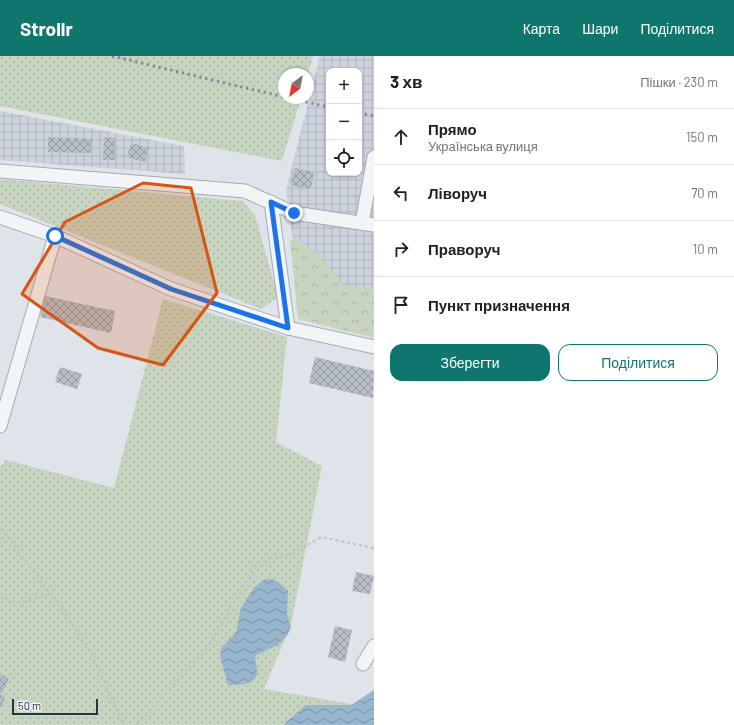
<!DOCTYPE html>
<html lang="uk">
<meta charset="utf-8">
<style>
body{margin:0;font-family:Barlow,sans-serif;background:#f2f2f2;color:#202124}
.controls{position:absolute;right:12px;top:12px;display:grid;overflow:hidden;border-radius:8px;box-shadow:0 1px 3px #0004}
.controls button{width:36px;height:36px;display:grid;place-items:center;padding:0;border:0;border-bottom:1px solid #e0e0e0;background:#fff;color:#202124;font:20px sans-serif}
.compass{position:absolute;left:278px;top:12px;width:36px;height:36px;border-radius:50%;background:#fff;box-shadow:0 1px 3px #0004;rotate:212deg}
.scale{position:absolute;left:12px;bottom:10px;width:86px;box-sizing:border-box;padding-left:4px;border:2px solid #273242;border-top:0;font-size:11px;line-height:14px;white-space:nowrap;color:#273242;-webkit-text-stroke:3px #eff3f7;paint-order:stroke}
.stop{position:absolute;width:12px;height:12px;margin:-9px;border:3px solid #1a73e8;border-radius:50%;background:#fff}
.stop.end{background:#1a73e8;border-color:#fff;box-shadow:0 1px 4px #0008}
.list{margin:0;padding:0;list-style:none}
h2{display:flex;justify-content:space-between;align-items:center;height:52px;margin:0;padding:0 16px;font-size:17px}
h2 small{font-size:13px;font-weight:400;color:#757577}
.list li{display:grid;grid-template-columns:26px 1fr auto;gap:12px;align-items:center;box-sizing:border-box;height:56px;padding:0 16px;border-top:1px solid #e0e0e0}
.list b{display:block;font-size:15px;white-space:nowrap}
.list p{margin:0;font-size:13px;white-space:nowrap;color:#757577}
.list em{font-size:13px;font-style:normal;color:#757577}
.actions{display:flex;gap:8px;padding:12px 16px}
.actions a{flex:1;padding:9px 0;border:1px solid #0f766e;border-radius:12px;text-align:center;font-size:14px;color:#0f766e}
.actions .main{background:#0f766e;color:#fff}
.icon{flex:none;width:22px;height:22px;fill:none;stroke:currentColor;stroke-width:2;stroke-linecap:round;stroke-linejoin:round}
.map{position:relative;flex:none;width:374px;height:669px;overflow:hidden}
header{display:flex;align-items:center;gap:24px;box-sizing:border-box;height:56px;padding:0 20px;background:#0f766e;color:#fff}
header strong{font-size:19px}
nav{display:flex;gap:22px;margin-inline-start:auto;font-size:14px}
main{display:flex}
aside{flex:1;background:#fff}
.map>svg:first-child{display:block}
.industrial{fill:url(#industrial-grid);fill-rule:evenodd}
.grass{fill:url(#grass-dots)}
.forest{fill:url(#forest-crowns)}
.water{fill:url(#water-waves)}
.building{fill:url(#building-cross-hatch)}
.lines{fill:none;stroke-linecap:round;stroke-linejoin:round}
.minor-casing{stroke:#a4abb4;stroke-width:15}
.path{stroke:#bdc2c9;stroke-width:2;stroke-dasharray:3 3;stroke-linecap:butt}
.minor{stroke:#f2f5f8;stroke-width:13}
.rail{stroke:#778495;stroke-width:3;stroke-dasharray:2 4;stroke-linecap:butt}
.route{stroke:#1a73e8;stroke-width:5}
.marked{fill:#d55511;fill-opacity:0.2;stroke:#d55511;stroke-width:3;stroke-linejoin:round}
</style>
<header>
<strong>Strollr</strong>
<nav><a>Карта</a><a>Шари</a><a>Поділитися</a></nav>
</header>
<main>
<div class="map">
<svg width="374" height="669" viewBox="0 0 374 669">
<defs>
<pattern id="industrial-grid" width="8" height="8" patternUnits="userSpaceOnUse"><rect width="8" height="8" fill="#cdd3dc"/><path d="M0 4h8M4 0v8" fill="none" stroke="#b0b6be"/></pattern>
<pattern id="grass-dots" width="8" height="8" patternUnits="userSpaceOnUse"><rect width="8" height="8" fill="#c6d4c0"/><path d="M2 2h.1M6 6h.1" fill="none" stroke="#aab6a6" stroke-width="1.8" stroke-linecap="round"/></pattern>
<pattern id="forest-crowns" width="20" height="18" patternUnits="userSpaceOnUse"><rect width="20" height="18" fill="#c6d4c0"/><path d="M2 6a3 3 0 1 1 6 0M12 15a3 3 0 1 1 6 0" fill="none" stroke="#aab6a6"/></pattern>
<pattern id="water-waves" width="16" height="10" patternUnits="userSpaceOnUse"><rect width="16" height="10" fill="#97b5cd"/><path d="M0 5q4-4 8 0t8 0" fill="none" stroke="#7b94a8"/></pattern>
<pattern id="building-cross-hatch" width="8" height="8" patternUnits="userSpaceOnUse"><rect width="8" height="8" fill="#b6bdc7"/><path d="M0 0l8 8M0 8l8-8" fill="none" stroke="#949aa3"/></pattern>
</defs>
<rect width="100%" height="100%" fill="#dfe4ea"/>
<g class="industrial">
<path d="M 320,0 L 374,0 L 374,275 L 303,259 L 286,134 ZM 329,15 L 359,15 L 359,117 L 329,117 Z"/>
<polygon points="0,55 184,90 185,118 0,104"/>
</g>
<g class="grass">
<polygon points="0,0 313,0 308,18 284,18 284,42 301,42 282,105 0,50"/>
<polygon points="0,123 242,145 255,159 278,241 261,253 0,148"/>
<polygon points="163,243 287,281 276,386 322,410 291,569 264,633 374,652 374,669 0,669 0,411 6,404 114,432"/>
</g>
<polygon class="forest" points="295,183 319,198 342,229 364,232 374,230 374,282 298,263 290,185"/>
<g class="water">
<path d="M 271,523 L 278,526 L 288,535 L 287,557 L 291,571 L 288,578 L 278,589 L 256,599 C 254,608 257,607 257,615 C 257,630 239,628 228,629 L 220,600 L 221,593 L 236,576 L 241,552 L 253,533 L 263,524 Z"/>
<polygon points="374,634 374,669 285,669 285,667 306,649 351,649"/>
</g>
<g class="building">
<polygon points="48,81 92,83 91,97 48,96"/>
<polygon points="104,81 115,82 115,104 103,104"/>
<polygon points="131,87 149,92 145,106 127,101"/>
<polygon points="295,112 314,116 311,133 291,129"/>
<polygon points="45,240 115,255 111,277 40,261"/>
<polygon points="315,301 374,315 373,342 309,327"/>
<polygon points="60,311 82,318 77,333 55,326"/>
<polygon points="356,516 374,520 370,538 352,535"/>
<polygon points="335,570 352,574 345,606 328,601"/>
<polygon points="0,618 9,622 2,638 0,637"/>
<polygon points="0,639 5,640 2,651 0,651"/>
</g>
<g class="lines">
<defs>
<g id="minor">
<polyline points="0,115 245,135 294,157 374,169"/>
<polyline points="271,146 288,272"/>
<polyline points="0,161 55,180 171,233 288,272 374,291"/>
<polyline points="362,167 374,101"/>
<polyline points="0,370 55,180"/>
<polyline points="363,608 374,590"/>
</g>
</defs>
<use href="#minor" class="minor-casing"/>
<g class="path">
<polyline points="0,471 65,557 92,599 124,669"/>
<polyline points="0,542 20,547 50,538"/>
<polyline points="136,669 204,597 258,506 293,497 321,481 374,492"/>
</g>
<use href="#minor" class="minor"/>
<g class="rail">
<polyline points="112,0 284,41"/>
<polyline points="288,42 329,51"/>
<polyline points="359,57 374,60"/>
</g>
</g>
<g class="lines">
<polyline class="route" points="55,180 171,233 288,272 271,146 294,157"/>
</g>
<path class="marked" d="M 143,127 L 191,132 L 217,237 L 163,309 L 98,292 L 22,238 L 65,166 Z"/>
</svg>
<div class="controls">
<button>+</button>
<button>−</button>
<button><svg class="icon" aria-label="locate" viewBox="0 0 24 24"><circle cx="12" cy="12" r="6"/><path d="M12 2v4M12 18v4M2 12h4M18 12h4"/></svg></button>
</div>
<svg class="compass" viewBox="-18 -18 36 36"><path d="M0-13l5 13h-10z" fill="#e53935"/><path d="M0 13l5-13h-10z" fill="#757577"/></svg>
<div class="scale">50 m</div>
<div class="stop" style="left:55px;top:180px"></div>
<div class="stop end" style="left:294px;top:157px"></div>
</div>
<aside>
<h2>3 хв<small>Пішки · 230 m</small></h2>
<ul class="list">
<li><svg class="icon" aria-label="ahead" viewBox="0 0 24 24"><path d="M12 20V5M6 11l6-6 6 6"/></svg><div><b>Прямо</b><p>Українська вулиця</p></div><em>150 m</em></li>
<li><svg class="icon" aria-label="left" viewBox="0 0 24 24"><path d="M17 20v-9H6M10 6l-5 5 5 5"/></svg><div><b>Ліворуч</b></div><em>70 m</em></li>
<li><svg class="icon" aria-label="right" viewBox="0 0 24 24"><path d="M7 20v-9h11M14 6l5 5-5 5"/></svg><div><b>Праворуч</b></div><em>10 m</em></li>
<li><svg class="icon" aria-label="arrive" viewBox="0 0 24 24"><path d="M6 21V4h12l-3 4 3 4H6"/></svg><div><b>Пункт призначення</b></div></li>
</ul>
<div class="actions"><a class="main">Зберегти</a><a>Поділитися</a></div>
</aside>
</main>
